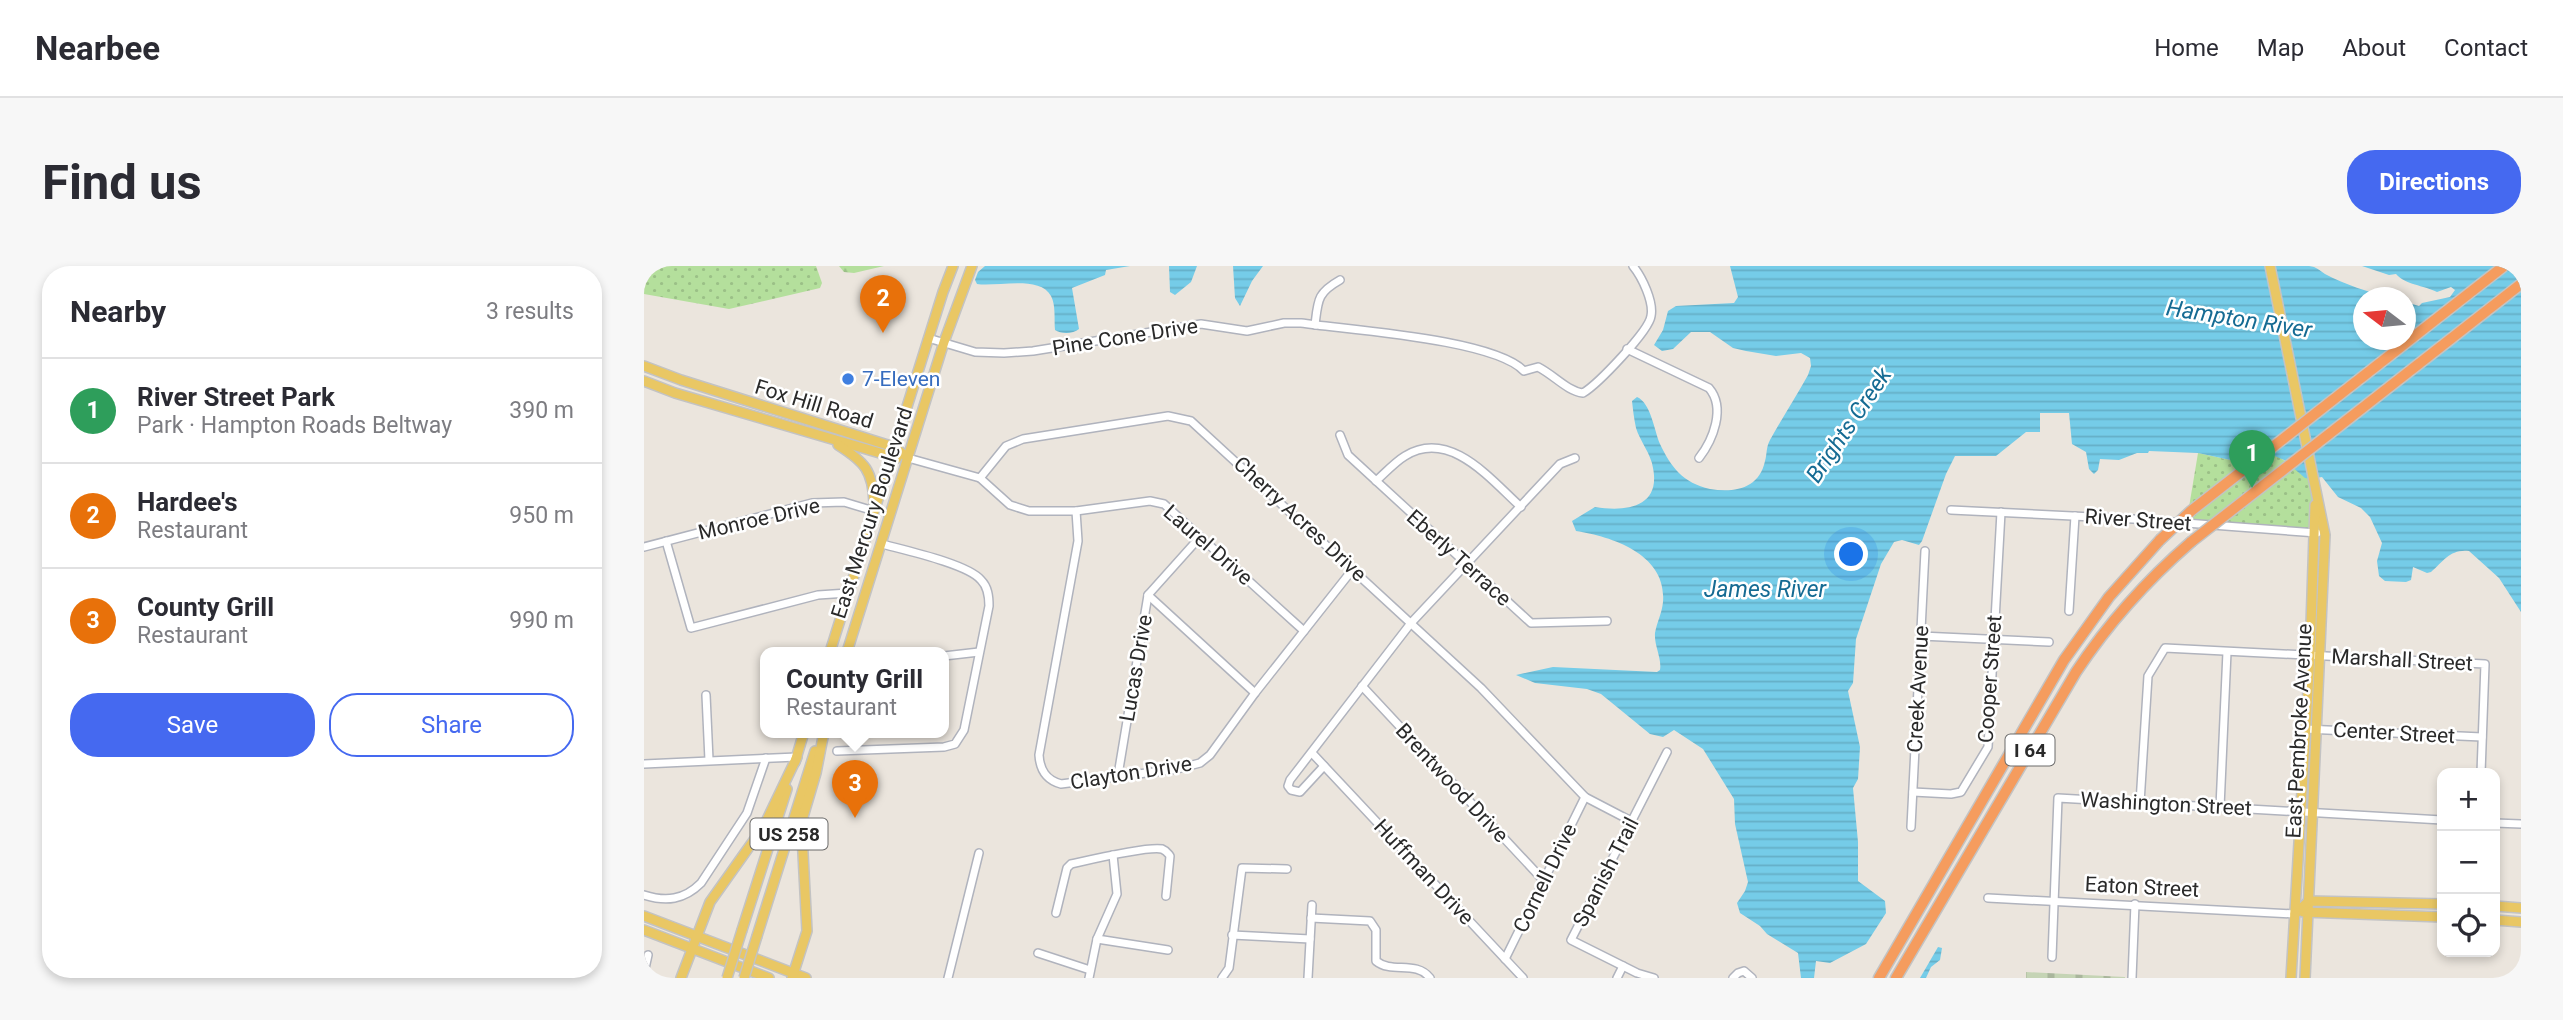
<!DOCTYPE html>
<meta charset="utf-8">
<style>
body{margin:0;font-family:Roboto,sans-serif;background:#f7f7f7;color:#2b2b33}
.controls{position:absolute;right:21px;bottom:21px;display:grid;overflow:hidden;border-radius:14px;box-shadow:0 4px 10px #0003}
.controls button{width:63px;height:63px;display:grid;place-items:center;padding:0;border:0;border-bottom:2px solid #e1e1e2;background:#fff;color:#2b2b33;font:35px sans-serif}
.compass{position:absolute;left:1709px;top:21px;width:63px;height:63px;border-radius:50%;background:#fff;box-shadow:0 4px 10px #0003;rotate:286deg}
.you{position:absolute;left:1208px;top:289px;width:24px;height:24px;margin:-18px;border:5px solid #fff;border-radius:50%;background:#1a73e8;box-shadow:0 0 0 10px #1a73e833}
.badge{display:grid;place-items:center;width:46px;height:46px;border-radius:50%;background:#4569f0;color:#fff;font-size:23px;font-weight:700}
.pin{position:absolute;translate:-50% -58px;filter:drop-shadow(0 2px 4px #0008)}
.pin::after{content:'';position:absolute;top:37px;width:24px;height:21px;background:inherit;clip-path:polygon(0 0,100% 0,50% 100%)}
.popup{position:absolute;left:116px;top:381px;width:189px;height:91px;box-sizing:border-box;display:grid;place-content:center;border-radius:14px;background:#fff;filter:drop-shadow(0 2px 5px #0005);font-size:23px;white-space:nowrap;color:#7c7c81}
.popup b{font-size:26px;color:#2b2b33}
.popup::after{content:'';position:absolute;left:50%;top:100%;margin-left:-14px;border:14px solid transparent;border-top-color:#fff}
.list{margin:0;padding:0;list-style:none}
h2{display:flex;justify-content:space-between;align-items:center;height:91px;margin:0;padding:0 28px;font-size:30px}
h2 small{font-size:23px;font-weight:400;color:#7c7c81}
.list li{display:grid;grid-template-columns:46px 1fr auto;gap:21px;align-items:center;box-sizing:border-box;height:105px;padding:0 28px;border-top:2px solid #e1e1e2}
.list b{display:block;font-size:26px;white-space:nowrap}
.list p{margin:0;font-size:23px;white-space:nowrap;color:#7c7c81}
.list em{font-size:23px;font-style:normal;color:#7c7c81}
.actions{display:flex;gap:14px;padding:21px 28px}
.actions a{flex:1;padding:16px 0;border:2px solid #4569f0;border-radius:28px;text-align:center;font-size:24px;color:#4569f0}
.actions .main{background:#4569f0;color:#fff}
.icon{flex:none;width:38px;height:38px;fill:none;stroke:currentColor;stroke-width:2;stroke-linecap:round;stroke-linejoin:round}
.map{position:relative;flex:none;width:1877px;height:712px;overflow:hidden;border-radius:28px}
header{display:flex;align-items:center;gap:42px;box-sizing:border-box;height:98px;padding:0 35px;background:#fff;border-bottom:2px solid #e1e1e2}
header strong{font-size:33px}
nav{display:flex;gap:38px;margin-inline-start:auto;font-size:24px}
.intro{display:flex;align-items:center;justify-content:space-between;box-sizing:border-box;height:168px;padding:0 42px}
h1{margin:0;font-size:49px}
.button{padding:18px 32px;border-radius:28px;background:#4569f0;color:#fff;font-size:24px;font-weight:700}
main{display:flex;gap:42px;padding:0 42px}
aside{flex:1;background:#fff;border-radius:28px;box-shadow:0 4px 10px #0003}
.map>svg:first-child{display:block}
.grass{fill:url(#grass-dots)}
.forest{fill:url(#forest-firs)}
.cemetery{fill:url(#cemetery-stones)}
.water{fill:url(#water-rules)}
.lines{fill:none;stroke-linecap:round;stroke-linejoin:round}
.minor-casing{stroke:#b0b3bd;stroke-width:10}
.major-casing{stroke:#c3c3c3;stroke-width:12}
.highway-casing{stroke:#c3c3c3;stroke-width:13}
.minor{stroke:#fff;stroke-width:7}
.major{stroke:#e9c764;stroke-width:9}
.highway{stroke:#f59c5e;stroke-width:10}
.major-bridge-casing{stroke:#c3c3c3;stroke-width:12;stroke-linecap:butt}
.highway-bridge-casing{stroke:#c3c3c3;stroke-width:13;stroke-linecap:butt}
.major-bridge{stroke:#e9c764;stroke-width:9}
.highway-bridge{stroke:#f59c5e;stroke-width:10}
.shop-dot{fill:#3f7fe0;stroke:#fff;stroke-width:2.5}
.labels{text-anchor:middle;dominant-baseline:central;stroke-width:5;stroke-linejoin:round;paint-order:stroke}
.shield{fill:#fff;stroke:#6a6a6a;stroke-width:2}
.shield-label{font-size:19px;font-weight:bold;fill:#2a2a2a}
.street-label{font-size:21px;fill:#2a2a2a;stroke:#fff}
.shop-label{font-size:21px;fill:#366cbe;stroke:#fff;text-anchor:start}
.water-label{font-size:23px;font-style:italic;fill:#156b93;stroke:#fff}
</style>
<header>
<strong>Nearbee</strong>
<nav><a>Home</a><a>Map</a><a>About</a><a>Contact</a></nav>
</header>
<div class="intro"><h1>Find us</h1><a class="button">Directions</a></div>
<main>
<aside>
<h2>Nearby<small>3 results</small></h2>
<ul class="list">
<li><span class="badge" style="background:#2e9e5b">1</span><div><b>River Street Park</b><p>Park · Hampton Roads Beltway</p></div><em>390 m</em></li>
<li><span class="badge" style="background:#e8710a">2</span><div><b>Hardee's</b><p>Restaurant</p></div><em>950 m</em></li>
<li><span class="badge" style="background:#e8710a">3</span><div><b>County Grill</b><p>Restaurant</p></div><em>990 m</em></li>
</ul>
<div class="actions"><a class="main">Save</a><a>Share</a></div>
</aside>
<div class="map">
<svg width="1877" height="712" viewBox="0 0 1877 712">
<defs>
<pattern id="grass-dots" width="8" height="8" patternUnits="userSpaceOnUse" patternTransform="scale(1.75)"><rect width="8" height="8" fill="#b4df9c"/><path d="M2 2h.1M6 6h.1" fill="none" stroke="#9bc087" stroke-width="1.8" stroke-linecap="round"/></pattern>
<pattern id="forest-firs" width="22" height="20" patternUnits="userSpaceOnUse" patternTransform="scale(1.75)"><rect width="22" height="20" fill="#b4df9c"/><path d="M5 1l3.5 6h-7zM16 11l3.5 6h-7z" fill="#9bc087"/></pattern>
<pattern id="cemetery-stones" width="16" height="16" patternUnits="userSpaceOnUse" patternTransform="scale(1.75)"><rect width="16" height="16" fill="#c5d4b5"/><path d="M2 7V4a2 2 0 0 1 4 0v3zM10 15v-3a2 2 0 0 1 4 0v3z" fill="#a9b69c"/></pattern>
<pattern id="water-rules" width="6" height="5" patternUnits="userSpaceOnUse" patternTransform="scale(1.75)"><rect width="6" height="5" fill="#75cce8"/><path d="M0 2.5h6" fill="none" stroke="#65afc7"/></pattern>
</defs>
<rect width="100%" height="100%" fill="#ebe5dd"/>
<g class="grass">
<polygon points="0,0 172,0 178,17 176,22 85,43 0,28"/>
<polygon points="1612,182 1635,191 1667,213 1672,267 1542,259 1554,187 1591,195"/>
</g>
<polygon class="forest" points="195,0 240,0 210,7 200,6"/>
<polygon class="cemetery" points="1382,706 1481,711 1481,712 1382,712"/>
<g class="water">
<path d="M 341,0 L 486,0 L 462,4 L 461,9 L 428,22 L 435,63 C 429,68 417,68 411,64 C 410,54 412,39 407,30 C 396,9 353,21 333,18 L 331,14 L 334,6 Z"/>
<polygon points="525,0 553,0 547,16 531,29 526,26"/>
<polygon points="589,0 619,0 608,15 596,40 591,32"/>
<path d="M 1086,0 L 1665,0 C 1673,1 1675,4 1681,8 C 1700,18 1725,27 1747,31 L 1720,32 L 1720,74 L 1762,74 L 1762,36 L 1775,40 L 1778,37 L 1806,31 L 1811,24 L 1807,21 L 1793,26 C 1779,19 1762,19 1752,8 L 1745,9 L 1718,0 L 1877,0 L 1877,346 L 1855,312 L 1825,285 C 1806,283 1800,295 1787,306 L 1783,307 L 1769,301 L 1767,314 L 1762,316 L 1741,315 L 1735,310 L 1733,295 L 1738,277 L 1726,251 L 1717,242 L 1694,231 L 1678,211 L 1667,213 L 1661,212 L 1640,194 L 1612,182 L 1591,195 L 1554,187 L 1505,185 L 1504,187 L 1493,187 L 1475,194 L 1456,193 L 1454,204 L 1450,208 L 1445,203 L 1442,186 L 1428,178 L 1425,147 L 1396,147 L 1396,166 L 1382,166 L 1352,190 L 1311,190 L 1302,208 L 1278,275 L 1275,279 L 1258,274 L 1250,276 L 1237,298 L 1212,373 L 1209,417 L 1204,425 L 1216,481 L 1214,513 L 1209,522 L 1214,576 L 1214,615 L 1241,635 L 1242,647 L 1222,678 L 1186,697 L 1172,695 L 1170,712 L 1157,712 L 1154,687 L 1123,668 L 1116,660 L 1096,647 L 1093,637 L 1101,625 L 1104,616 L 1091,558 L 1090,533 L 1059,483 L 1030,464 L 1019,471 L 1006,468 L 957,428 L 943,423 L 891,417 L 872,409 L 909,401 L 1013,406 L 1016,404 C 1018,392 1010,380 1011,367 C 1013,356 1018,347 1019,336 C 1023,289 970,271 932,265 L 928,255 L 951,241 C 981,246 1017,242 1009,202 C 1007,188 996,175 992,162 C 990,153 989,144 988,135 L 993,131 C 1007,137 1010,164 1016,178 C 1027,201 1039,217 1066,223 C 1090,227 1115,223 1121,195 C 1123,188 1122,181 1126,174 C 1138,152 1152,131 1164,109 L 1167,100 L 1166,92 L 1157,87 L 1132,90 L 1102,85 L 1089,82 L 1066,66 L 1047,66 L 1029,83 L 1018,85 L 1010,79 L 1019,64 L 1024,45 L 1032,40 L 1090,37 L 1094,31 Z"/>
<polygon points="1294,681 1298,682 1296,694 1287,701 1282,712 1276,712"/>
</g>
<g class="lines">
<defs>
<g id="minor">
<path d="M 671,59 C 674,34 673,27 696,14"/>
<path d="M 284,72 L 331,86 L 360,87 L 389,85 L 557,58 L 603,65 L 640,57 L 657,57 C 705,64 850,73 880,105 L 894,101 C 910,109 923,125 939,127 C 954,118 1005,65 1007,50 C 1010,36 998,11 989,0"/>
<path d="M 983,83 L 1065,122 C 1082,142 1069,174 1055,192"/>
<polyline points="696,169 704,189 887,357 963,355"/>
<polyline points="264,192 336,212 366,239 385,245 432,245 506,235 520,238 660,365"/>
<polyline points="336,212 362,180 379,173 524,150 547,155 837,422 941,531 989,556"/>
<path d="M 732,215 C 741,207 751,196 761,190 C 806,162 847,214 877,241"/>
<polyline points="1307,244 1489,253 1673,267"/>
<path d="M 432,245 L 434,275 L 395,489 C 396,504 402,514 417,518 L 533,503 L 556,497 L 566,489 L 611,427 L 709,303"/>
<polyline points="22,275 47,362 174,329 204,327"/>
<polyline points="0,281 168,237 200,236 230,245"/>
<polyline points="504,329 611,427"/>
<polyline points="1425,345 1431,250"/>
<polyline points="1277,370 1405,376"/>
<polyline points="300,390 335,386"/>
<polyline points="718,420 899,614"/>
<polyline points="62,429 65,494"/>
<polyline points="1661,463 1838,471"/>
<path d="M 193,485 L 300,481 L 311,478 L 320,464 L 345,340 C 345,330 344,321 337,314 C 324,298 260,284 238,278"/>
<polyline points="668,487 879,712"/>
<polyline points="0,498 153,491"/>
<polyline points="680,500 656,526 647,524 644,520 646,514 767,357 916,198 931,192"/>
<polyline points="474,509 504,329 556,271"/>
<polyline points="1269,526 1307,528 1317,526 1344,481 1357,246"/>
<polyline points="1496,537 1504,410 1521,382 1841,398 1837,507"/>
<polyline points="1576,541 1583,386"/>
<polyline points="1851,557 1877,558"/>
<polyline points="1267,561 1281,285"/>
<path d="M 0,629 C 22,636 40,634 57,617 L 103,547 L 122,492"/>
<polyline points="1344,632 1651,648"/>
<path d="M 412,647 L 423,602 L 427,598 C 445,594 503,580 518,583 C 523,585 523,586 526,590 L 522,630"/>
<path d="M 667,652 L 726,655 L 732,664 L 732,695 C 748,708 772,694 786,712"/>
<polyline points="588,669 666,673"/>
<polyline points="453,673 524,684"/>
<polyline points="394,687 446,704"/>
<polyline points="1408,691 1414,532 1798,554"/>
<polyline points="861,693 941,531"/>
<polyline points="0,707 4,689"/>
<polyline points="304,712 335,587"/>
<polyline points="445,712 453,673 473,628 469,589"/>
<polyline points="578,712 585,702 598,602 643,603"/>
<polyline points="664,712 668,639"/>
<polyline points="973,712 979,700"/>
<polyline points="1010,712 993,707 927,674 1023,486"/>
<polyline points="1089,712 1094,707 1100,705 1108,712"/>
<polyline points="1488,712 1491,638"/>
</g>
<g id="major">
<polyline points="1626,0 1681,269 1661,712"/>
<polyline points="0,100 37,114 250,181 264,192"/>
<polyline points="0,115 31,127 253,192"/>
<path d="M 194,179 C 221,196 229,205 230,237"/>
<polyline points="186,386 299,26 309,0"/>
<polyline points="203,386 300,76 328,0"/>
<polyline points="151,496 160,466"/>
<polyline points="1851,640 1877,642"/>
<polyline points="1659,646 1798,651"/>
<polyline points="1651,648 1665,635 1798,638"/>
<polyline points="0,650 162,712"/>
<polyline points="1851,654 1877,656"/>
<polyline points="0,664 125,712"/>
<polyline points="98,664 143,523"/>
<polyline points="113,670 171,485"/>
<polyline points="37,712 66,636 120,560 153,491"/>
<polyline points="148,712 163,665 158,568 159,551 172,507 180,466"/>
<polyline points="1647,712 1666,390 1671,239"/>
</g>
<g id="highway">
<polyline points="1235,712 1420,394 1465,331 1516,274"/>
<path d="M 1252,712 L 1432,406 C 1465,356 1502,315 1547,276"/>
</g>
</defs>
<use href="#minor" class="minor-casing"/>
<use href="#major" class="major-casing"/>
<use href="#highway" class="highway-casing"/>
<use href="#minor" class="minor"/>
<use href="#major" class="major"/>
<use href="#highway" class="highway"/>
<defs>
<g id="major-bridge">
<polyline points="83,712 98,664"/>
<polyline points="100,712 113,670"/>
</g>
<g id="highway-bridge">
<polyline points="1516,274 1547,245 1860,0"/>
<polyline points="1547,276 1877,18"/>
</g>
</defs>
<use href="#major-bridge" class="major-bridge-casing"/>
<use href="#highway-bridge" class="highway-bridge-casing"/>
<use href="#major-bridge" class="major-bridge"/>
<use href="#highway-bridge" class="highway-bridge"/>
</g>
<circle class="shop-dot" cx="204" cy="113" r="7"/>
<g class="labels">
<g class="shield">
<rect x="1361.5" y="468.5" width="49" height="31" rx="5"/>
<rect x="106.5" y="552.5" width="77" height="31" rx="5"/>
</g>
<g class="shield-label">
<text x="1386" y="484">I 64</text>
<text x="145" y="568">US 258</text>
</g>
<g class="street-label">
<text transform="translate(481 71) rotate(-9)">Pine Cone Drive</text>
<text transform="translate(170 138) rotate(17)">Fox Hill Road</text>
<text transform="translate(228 247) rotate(-72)">East Mercury Boulevard</text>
<text transform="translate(115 253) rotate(-13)">Monroe Drive</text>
<text transform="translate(656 253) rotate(43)">Cherry Acres Drive</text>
<text transform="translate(1494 254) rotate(4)">River Street</text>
<text transform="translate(564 279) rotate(41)">Laurel Drive</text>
<text transform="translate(815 292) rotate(42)">Eberly Terrace</text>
<text transform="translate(1758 394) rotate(3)">Marshall Street</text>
<text transform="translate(492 402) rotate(-80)">Lucas Drive</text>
<text transform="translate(1346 413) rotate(-86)">Cooper Street</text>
<text transform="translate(1274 423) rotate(-87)">Creek Avenue</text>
<text transform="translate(1655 465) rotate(-87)">East Pembroke Avenue</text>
<text transform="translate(1750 467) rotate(3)">Center Street</text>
<text transform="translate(487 507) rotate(-9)">Clayton Drive</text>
<text transform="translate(808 517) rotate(47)">Brentwood Drive</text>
<text transform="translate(1522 538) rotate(3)">Washington Street</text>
<text transform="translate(780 606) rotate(47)">Huffman Drive</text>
<text transform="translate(962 606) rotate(-63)">Spanish Trail</text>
<text transform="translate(901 612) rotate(-64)">Cornell Drive</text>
<text transform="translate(1498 621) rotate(3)">Eaton Street</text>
</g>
<g class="shop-label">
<text x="218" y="113">7-Eleven</text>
</g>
<g class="water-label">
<text transform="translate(1595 53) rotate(9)">Hampton River</text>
<text transform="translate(1205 159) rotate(-56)">Brights Creek</text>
<text x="1121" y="323">James River</text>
</g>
</g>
</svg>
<div class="controls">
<button>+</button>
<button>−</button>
<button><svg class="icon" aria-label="locate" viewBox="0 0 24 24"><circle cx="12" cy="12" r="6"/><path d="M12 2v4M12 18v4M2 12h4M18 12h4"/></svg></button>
</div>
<svg class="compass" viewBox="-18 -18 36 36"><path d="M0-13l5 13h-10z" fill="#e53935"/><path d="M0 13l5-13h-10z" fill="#7c7c81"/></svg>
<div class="you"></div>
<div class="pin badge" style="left:1608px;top:222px;background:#2e9e5b">1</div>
<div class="pin badge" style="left:239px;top:67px;background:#e8710a">2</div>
<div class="pin badge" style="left:211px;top:552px;background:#e8710a">3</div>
<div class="popup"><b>County Grill</b>Restaurant</div>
</div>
</main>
